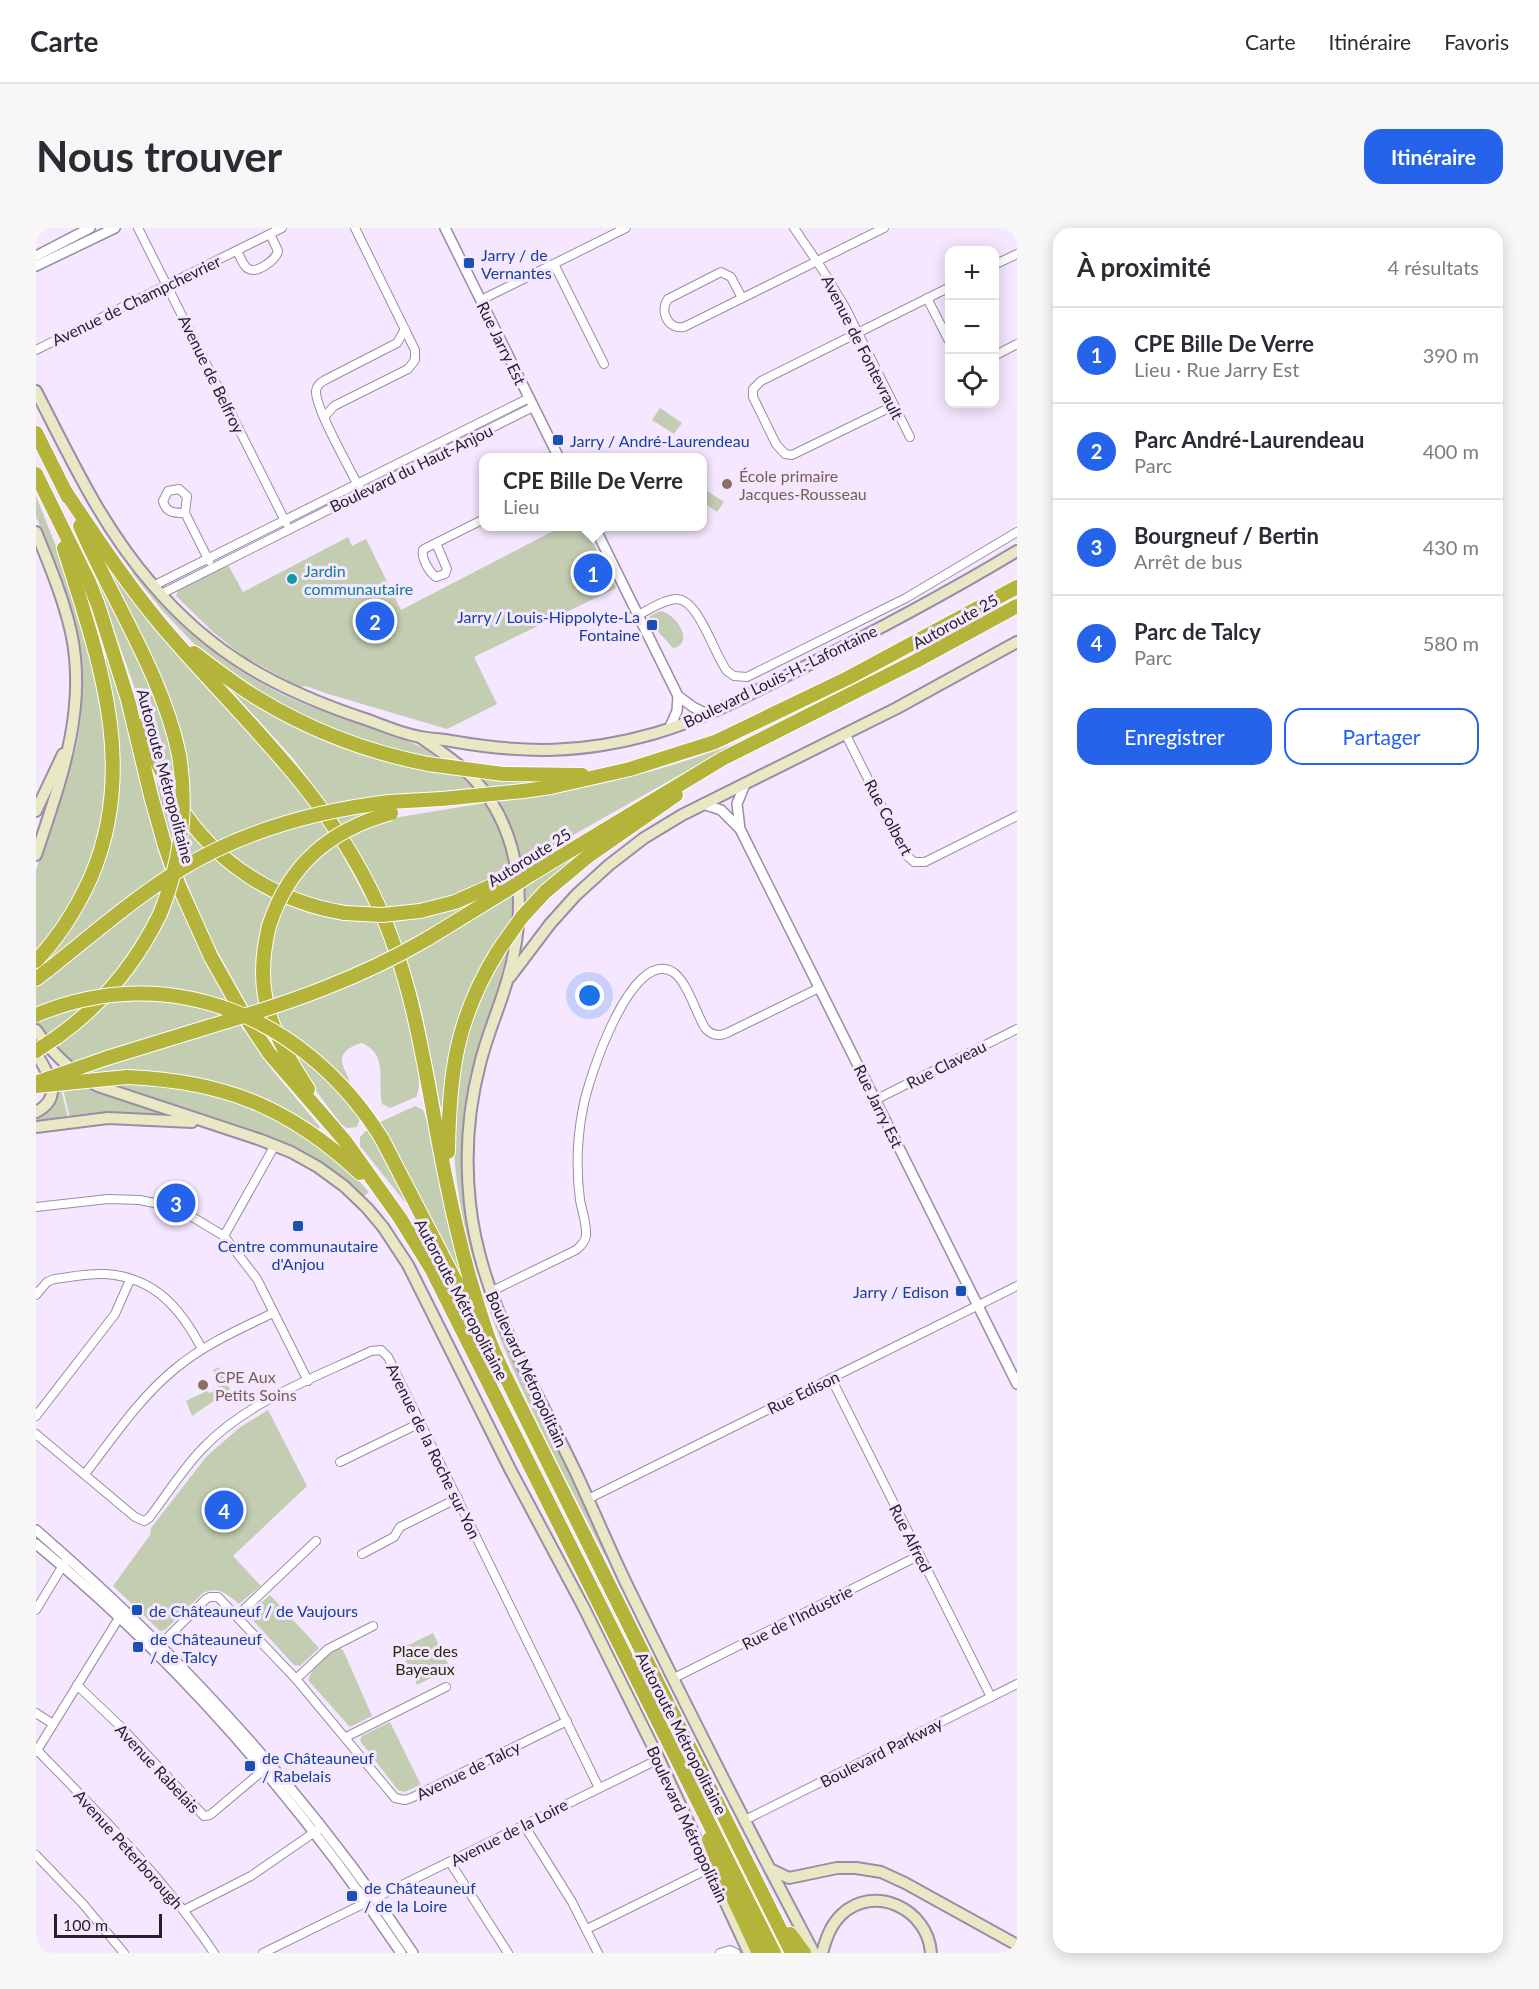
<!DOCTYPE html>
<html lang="fr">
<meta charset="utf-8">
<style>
body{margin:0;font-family:Lato,sans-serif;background:#f7f7f7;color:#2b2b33}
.controls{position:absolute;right:18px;top:18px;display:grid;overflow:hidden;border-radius:12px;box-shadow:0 3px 15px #0003}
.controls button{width:54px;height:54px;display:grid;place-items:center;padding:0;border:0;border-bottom:2px solid #e1e1e2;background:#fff;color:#2b2b33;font:30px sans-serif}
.scale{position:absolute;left:18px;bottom:15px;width:108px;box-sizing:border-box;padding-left:6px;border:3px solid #27212c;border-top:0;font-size:16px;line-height:21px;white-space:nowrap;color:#27212c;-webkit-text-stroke:4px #f4e7ff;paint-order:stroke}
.you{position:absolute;left:554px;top:768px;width:21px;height:21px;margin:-15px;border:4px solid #fff;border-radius:50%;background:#1a73e8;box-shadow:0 0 0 9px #1a73e833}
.badge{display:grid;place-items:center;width:39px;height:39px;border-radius:50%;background:#2563eb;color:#fff;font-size:20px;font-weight:700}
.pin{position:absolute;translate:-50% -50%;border:3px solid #fff;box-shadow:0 2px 6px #0006}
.popup{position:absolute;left:443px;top:225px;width:228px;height:78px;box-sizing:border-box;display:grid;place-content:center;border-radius:12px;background:#fff;filter:drop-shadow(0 2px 4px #0005);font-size:20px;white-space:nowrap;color:#7c7c81}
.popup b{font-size:22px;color:#2b2b33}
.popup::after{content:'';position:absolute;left:50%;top:100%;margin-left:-12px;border:12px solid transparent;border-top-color:#fff}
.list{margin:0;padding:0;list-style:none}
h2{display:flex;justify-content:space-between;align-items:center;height:78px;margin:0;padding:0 24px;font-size:26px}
h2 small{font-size:20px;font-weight:400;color:#7c7c81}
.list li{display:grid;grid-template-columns:39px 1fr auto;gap:18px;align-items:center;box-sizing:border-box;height:96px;padding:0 24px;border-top:2px solid #e1e1e2}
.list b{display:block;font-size:22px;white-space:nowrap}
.list p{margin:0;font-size:20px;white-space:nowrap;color:#7c7c81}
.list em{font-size:20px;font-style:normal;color:#7c7c81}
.actions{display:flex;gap:12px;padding:18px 24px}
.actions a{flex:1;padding:14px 0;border:2px solid #2563eb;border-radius:18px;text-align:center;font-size:21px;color:#2563eb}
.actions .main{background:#2563eb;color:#fff}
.icon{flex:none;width:33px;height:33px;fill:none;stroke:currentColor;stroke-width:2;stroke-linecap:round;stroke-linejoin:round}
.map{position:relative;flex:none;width:981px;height:1725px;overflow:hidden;border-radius:18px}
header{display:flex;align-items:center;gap:36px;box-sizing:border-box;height:84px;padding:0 30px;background:#fff;border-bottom:2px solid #e1e1e2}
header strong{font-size:28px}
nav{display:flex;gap:33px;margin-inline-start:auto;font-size:21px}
.intro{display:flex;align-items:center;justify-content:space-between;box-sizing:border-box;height:144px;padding:0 36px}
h1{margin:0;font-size:42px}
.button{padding:15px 27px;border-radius:18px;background:#2563eb;color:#fff;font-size:21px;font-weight:700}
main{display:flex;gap:36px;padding:0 36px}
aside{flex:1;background:#fff;border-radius:18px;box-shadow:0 3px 15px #0003}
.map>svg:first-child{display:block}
.green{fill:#c3cdb2}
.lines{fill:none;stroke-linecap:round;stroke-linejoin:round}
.minor-casing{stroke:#9b8ca7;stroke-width:10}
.tertiary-casing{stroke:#9b8ca7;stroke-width:12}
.secondary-casing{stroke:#9b8ca7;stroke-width:14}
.motorway-casing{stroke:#fff;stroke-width:16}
.minor{stroke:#fff;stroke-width:8}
.tertiary{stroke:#fff;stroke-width:9}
.secondary{stroke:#e8e8c4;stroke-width:10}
.motorway{stroke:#b4b33a;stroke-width:14}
.motorway-bridge-casing{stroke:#fff;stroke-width:16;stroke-linecap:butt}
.motorway-bridge{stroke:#b4b33a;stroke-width:14}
.transit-dot{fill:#1a4fb4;stroke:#f4e7ff;stroke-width:2}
.education-dot{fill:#8d6e63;stroke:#f4e7ff;stroke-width:2}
.culture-dot{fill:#0f9aa8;stroke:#f4e7ff;stroke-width:2}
.labels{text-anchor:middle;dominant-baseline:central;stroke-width:6;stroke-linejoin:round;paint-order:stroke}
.transit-label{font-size:16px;fill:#164399;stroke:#f4e7ff;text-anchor:start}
.street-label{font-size:16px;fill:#27212c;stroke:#f4e7ff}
.education-label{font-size:16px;fill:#785e54;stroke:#f4e7ff;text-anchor:start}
.culture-label{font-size:16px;fill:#0d838f;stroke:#f4e7ff;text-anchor:start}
.park-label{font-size:16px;fill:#232e08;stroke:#f4e7ff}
</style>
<header>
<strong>Carte</strong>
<nav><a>Carte</a><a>Itinéraire</a><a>Favoris</a></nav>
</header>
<div class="intro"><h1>Nous trouver</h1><a class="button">Itinéraire</a></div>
<main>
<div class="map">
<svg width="981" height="1725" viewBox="0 0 981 1725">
<rect width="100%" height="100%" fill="#f4e7ff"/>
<g class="green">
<polygon points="624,180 646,195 638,206 616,192"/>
<circle cx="672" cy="215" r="7"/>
<polygon points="668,261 688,274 681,284 667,274"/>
<polygon points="0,268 30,344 67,475 72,555 61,612 55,632 36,677 0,726 0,642 40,520 44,495 47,455 44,427 39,400 21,343 0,288"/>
<polygon points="525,299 549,299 580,360 438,429 461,476 411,501 289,465 270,458 265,459 256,455 207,428 177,404 140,368 142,362 192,337 207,364 312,309 316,318 330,311 365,382"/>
<path d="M 97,344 C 146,401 202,451 273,478 C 321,496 370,506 413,535 L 336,517 L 247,480 L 175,432 L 161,419 L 126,382 L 96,345 Z"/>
<polygon points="60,345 120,470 135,514 142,567 118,514 58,346"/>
<path d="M 77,347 C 138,430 213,501 278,581 L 180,616 L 153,584 L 152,552 L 74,350 Z"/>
<path d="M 624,383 C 640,385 660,416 637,420 L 619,400 L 620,398 L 613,392 L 614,388 Z"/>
<path d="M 72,430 C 94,501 106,574 130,644 L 0,744 L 0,741 L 17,722 L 75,605 L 68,432 Z"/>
<polygon points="198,461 391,542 426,547 439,560 332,571 293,578 256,529 196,463"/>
<path d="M 703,514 L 704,515 L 638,550 L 486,636 L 477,604 L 462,574 C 549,561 621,546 703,514 Z"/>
<polygon points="119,545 142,586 138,621 124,573"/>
<polygon points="445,549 490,551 491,555 452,559"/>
<polygon points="449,575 464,603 476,642 408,672 352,682 334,644 312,606 352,591"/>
<polygon points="346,581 306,597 300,587"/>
<polygon points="284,590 294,604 261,632 242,660 187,624 205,616"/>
<polygon points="151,600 170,621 146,634"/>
<polygon points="299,613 336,682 309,680 251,664 257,655"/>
<polygon points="556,615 557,617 490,676 489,657"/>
<path d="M 178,629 L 205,651 L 237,669 C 219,708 223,735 225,777 L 213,780 L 177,715 L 147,646 Z"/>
<polygon points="129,657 107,708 66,762 0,782 0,757"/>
<polygon points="478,663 478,689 457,719 442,745 412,837 407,881 405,880 385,779 370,729"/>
<path d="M 138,665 L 169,734 L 192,775 C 155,764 120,758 82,761 Z"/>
<polygon points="451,666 367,719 356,692"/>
<polygon points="246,674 262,679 341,693 353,726 323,741 234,774 231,730"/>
<path d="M 475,710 C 466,767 437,819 429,876 C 422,934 426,992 442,1048 C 455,1092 478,1132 498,1172 C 523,1223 547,1273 570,1325 L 568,1326 C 495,1179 403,1027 419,857 C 420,844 425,830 428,817 C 431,806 433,793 437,782 C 446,758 463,733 475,710 Z"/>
<path d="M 356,736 C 364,759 392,851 380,869 L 354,880 L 346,876 C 341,853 353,827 326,815 C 321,816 317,818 312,821 C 297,834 314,844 314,858 L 276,822 L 241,798 L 237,784 Z"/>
<polygon points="82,771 142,773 192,787 35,835 18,818 71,772"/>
<polygon points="53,775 11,810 0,793"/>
<polygon points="202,794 237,843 284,899 281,902 243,879 83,843 52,846 47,843"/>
<polygon points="249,816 293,851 324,890 321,899 311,900 305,896 266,844"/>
<polygon points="108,854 178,865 248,893 309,938 333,964 327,969 230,908 199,897 65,855"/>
<polygon points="51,857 67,865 129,887 82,885 34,890 27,861"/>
<polygon points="25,861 32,890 0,895 0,889 21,862"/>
<polygon points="379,878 387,882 393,898 404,961 426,1049 367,936 342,895"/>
<polygon points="333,900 372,972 369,974 324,918 324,909"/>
<polygon points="183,1139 194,1162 156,1188 150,1173 171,1163 173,1165 178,1163 177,1160 183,1158 177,1142"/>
<path d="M 232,1182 L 271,1258 L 197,1328 L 225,1358 L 203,1376 C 191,1366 182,1358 167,1365 L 129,1402 L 124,1403 L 77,1358 L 114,1307 L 115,1300 L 170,1229 L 203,1200 Z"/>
<polygon points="234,1367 283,1420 264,1438 258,1437 214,1389 214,1384"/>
<polygon points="397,1405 414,1440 381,1457 364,1421"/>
<path d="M 304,1420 L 307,1422 L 336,1488 L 314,1499 L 272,1452 C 276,1440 291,1426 304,1420 Z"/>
<polygon points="354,1494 385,1557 368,1564 362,1562 324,1513 326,1508"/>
</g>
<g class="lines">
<defs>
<g id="minor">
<polyline points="102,0 250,295"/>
<polyline points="758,0 786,41 809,79 874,209"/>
<path d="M 201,23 C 204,28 206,36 211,40 C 220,47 240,32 242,23 L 234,6"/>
<polyline points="518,36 568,136"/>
<polyline points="958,37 981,26"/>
<path d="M 706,70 L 695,49 L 685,44 L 632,71 C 623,83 632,102 648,99 L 848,0"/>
<polyline points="891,70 914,115"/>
<polyline points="445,72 590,0"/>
<polyline points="0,122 246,0"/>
<polyline points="958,128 981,116"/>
<polyline points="857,178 756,227 749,226 740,216 717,169 717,161 725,153 914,59"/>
<polyline points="288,189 298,178 372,141 379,132 379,122 319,0"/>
<path d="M 323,259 C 314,241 279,180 280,163 C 281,157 284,155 289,152 L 361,115 L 369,101"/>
<path d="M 149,285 C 138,285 130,285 127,273 L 132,263 L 143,261 L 151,268 L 149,285 L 173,333"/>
<path d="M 400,315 L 411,341 L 409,346 L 400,349 C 393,344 385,330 387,322 L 390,320 L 448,291"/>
<polyline points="117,358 493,170"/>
<polyline points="125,366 497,179"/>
<path d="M 602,387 C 613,382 628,371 641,371 C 663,372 678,426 691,443 L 698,448 L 711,449 L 870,370 L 981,304"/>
<polyline points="809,505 870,627 878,634 889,634 981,588"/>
<polyline points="839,872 981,801"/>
<polyline points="0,979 72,971 104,972 123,976 148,984 188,1008 221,1051 272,1153"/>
<polyline points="188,1008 239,917"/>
<path d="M 454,1064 L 540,1022 C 545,1018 549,1014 550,1008 C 551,996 546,983 544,972 C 540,941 541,910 547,880 C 552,852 595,719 637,744 C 651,753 660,785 669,800 C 675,807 682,809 691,805 L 783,760"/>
<path d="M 0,1067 L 11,1054 L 18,1051 C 35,1049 52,1045 69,1046 C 119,1049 145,1081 166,1121"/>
<polyline points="795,1150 955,1469"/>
<polyline points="0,1188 79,1086 94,1052"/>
<path d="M 0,1206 L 99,1289 L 108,1293 L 113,1290 C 130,1268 146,1242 166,1221 C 210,1174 278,1150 335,1123 L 345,1122 L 352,1129 L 563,1560"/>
<polyline points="304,1234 384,1195"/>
<path d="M 49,1246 C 77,1210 104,1169 140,1140 C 169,1116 204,1101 237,1085"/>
<polyline points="552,1271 981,1058"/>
<polyline points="326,1326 358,1309 364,1299 422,1270"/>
<polyline points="0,1382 29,1334"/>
<polyline points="201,1388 280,1313"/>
<polyline points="120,1421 170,1371 174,1369 182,1369 260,1451 359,1570 369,1572 375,1570 531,1493"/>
<polyline points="638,1450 884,1327"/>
<polyline points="260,1451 292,1421 337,1398"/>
<polyline points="41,1457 85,1499 168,1588 174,1587 230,1540"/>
<polyline points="0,1485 17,1496"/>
<polyline points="310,1509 410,1459"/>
<path d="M 1,1522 C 64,1587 128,1650 178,1725"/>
<polyline points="0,1524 86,1385"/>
<polyline points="709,1592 981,1456"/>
<polyline points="488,1597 536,1674 562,1725"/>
<polyline points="0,1627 47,1676 88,1725"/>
<polyline points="414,1634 472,1725"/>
<polyline points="148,1682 215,1648 286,1599"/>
<polyline points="551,1701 672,1641"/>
<polyline points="227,1725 623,1531"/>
<polyline points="684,1725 694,1722 700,1725"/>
</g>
<g id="tertiary">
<polyline points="409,0 523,230"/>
<polyline points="0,28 54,0"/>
<polyline points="0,38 79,0"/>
<polyline points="558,298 642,468 657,479 671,486"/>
<polyline points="633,501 641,483 642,468"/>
<polyline points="667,576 685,582 704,601 981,1156"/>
<polyline points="704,601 701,576 709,556"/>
<path d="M 0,1302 C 144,1427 272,1566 377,1725"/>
<path d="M 0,1316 C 141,1432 263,1573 365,1725"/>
</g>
<g id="secondary">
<path d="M 0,163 C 35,231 66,299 116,356 C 176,427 242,462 329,491 C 347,497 366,506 385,509 C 395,511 405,511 415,513 C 489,526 547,526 620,505 C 668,491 712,467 756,445 C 832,407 908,367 981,323"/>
<path d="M 0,304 C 13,336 27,369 35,404 C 52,482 24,554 0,627"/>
<path d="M 384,509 C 402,522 422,534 437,550 C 488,605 492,684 471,753 C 463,781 451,807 444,836 C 432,881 429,929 434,976 C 445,1075 500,1160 542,1249 C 558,1284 573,1319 589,1353 C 650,1478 713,1603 778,1725"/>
<polyline points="0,583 27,526"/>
<polyline points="474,749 514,696 540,667 573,637 608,610 646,587 861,480 981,414"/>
<path d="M 0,802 C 16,825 37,845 62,858 L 225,912 L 255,924 L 282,939 L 308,958 L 331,980 L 347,999 L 372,1037 L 475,1243 L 548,1380 L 623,1531 L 713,1725"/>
<path d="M 0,825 C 12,845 29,869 0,884"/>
<polyline points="0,899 72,890 156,894"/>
<polyline points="734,1641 753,1650 801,1640 820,1640 845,1644 869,1655 981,1717"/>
<path d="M 786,1725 C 790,1711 794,1698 805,1687 C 838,1655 892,1681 895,1725"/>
</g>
<g id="motorway">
<polyline points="0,205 32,269"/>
<polyline points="0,246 53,354 62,377 92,472 115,568 129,618 143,658 175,729 206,784 233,825 309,913 364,990 396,1042 738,1725"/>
<path d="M 29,263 C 60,309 90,355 126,398 C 205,491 288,560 341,675 C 383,766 391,864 412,961 C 422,1009 435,1059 451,1106 C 458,1127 469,1147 479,1168 L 756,1725"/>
<path d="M 44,298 C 76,372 127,448 143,527"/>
<path d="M 158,425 C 178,440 197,455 218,468 C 271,501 331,524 392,536"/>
<path d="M 105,498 C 117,525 128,552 143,577 C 180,636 241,674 309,685"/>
<polyline points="467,546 546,547"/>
<polyline points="487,563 515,559 594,541 679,514 812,450 981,359"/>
<polyline points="353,574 406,571"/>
<polyline points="494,647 686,531 880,433 981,378"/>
<polyline points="509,664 551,629 640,567"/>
<polyline points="384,683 419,674 469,652"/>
<path d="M 233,698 C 216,766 236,805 272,861"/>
<polyline points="391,711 471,662"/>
<path d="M 0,733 C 23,709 41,680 55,649 C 103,537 62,429 28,320"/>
<polyline points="0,751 13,741"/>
<path d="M 21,809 C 66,777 100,735 124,686"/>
<polyline points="71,830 175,798"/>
<path d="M 91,849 C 188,853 253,879 324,945"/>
<polyline points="346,911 418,1050 441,1090"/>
<path d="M 412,924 C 413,845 420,791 462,723"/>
<polyline points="673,1611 688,1650 723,1725"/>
<polyline points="754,1706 768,1725"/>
</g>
</defs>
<use href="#minor" class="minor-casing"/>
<use href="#tertiary" class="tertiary-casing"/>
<use href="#secondary" class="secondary-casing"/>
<use href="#motorway" class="motorway-casing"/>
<use href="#minor" class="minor"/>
<use href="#tertiary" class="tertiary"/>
<use href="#secondary" class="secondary"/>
<use href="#motorway" class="motorway"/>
<defs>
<g id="motorway-bridge">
<polyline points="392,536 467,546"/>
<polyline points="406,571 487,563"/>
<polyline points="471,662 494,647"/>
<polyline points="309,685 346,687 384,683"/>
<path d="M 124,686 C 145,634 152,582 143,527"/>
<path d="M 233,698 C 253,636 294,602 355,585"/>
<polyline points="462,723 486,689 509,664"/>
<path d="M 13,741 C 56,707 98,670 145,641 C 209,602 279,583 353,574"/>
<path d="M 0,787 C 135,730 272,791 346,911"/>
<path d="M 175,798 C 250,776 323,751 391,711"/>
<polyline points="0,823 21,809"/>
<polyline points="2,854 71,830"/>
<polyline points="0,858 91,849"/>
</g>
</defs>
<use href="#motorway-bridge" class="motorway-bridge-casing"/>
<use href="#motorway-bridge" class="motorway-bridge"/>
</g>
<g class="transit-dot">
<rect x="427" y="29" width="12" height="12" rx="3"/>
<rect x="516" y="206" width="12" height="12" rx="3"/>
<rect x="610" y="391" width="12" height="12" rx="3"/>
<rect x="256" y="992" width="12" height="12" rx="3"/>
<rect x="919" y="1057" width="12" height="12" rx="3"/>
<rect x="95" y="1376" width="12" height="12" rx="3"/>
<rect x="96" y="1413" width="12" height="12" rx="3"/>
<rect x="208" y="1532" width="12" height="12" rx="3"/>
<rect x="310" y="1662" width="12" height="12" rx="3"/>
</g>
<g class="education-dot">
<circle cx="691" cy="256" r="6"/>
<circle cx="167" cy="1157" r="6"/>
</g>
<circle class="culture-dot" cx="256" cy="351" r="6"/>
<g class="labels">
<g class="transit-label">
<text x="445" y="26">Jarry / de<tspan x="445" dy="18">Vernantes</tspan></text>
<text x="534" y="212">Jarry / André-Laurendeau</text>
<text x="604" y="388" text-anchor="end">Jarry / Louis-Hippolyte-La<tspan x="604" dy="18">Fontaine</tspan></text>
<text x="262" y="1017" text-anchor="middle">Centre communautaire<tspan x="262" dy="18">d'Anjou</tspan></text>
<text x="913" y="1063" text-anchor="end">Jarry / Edison</text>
<text x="113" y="1382">de Châteauneuf / de Vaujours</text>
<text x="114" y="1410">de Châteauneuf<tspan x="114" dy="18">/ de Talcy</tspan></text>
<text x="226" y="1529">de Châteauneuf<tspan x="226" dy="18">/ Rabelais</tspan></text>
<text x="328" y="1659">de Châteauneuf<tspan x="328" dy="18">/ de la Loire</tspan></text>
</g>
<g class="street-label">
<text transform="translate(100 72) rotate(-26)">Avenue de Champchevrier</text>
<text transform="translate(466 115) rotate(64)">Rue Jarry Est</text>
<text transform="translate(827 119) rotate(63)">Avenue de Fontevrault</text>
<text transform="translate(176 146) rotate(64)">Avenue de Belfroy</text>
<text transform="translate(375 240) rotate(-26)">Boulevard du Haut-Anjou</text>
<text transform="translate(919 393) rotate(-29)">Autoroute 25</text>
<text transform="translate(744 448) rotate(-26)">Boulevard Louis-H.-Lafontaine</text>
<text transform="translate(130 548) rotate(75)">Autoroute Métropolitaine</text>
<text transform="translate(853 589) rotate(62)">Rue Colbert</text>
<text transform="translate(493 629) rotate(-32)">Autoroute 25</text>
<text transform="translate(910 836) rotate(-27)">Rue Claveau</text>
<text transform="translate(843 878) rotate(64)">Rue Jarry Est</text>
<text transform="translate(426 1071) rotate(62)">Autoroute Métropolitaine</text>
<text transform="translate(491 1141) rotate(65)">Boulevard Métropolitain</text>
<text transform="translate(767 1164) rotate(-26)">Rue Edison</text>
<text transform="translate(398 1223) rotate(64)">Avenue de la Roche sur Yon</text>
<text transform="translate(875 1310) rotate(63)">Rue Alfred</text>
<text transform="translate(761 1389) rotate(-27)">Rue de l'Industrie</text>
<text transform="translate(646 1505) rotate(63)">Autoroute Métropolitaine</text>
<text transform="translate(845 1524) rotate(-27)">Boulevard Parkway</text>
<text transform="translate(122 1540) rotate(47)">Avenue Rabelais</text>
<text transform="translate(432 1542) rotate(-26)">Avenue de Talcy</text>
<text transform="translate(652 1596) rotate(65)">Boulevard Métropolitain</text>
<text transform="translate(473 1604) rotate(-27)">Avenue de la Loire</text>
<text transform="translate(93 1621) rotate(48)">Avenue Peterborough</text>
</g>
<g class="education-label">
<text x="703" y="247">École primaire<tspan x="703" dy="18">Jacques-Rousseau</tspan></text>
<text x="179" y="1148">CPE Aux<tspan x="179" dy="18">Petits Soins</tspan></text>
</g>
<g class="culture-label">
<text x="268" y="342">Jardin<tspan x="268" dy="18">communautaire</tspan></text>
</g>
<g class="park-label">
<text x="389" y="1422">Place des<tspan x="389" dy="18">Bayeaux</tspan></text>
</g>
</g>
</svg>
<div class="controls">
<button>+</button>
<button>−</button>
<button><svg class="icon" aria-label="locate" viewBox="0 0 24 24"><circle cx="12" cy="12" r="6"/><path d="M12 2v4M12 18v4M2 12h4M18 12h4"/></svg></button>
</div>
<div class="scale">100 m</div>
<div class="you"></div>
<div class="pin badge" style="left:557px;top:345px">1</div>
<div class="popup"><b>CPE Bille De Verre</b>Lieu</div>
<div class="pin badge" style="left:339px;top:393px">2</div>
<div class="pin badge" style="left:140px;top:975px">3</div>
<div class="pin badge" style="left:188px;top:1282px">4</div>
</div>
<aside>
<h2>À proximité<small>4 résultats</small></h2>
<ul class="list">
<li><span class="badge">1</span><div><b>CPE Bille De Verre</b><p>Lieu · Rue Jarry Est</p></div><em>390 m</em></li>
<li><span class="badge">2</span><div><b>Parc André-Laurendeau</b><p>Parc</p></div><em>400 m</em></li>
<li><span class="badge">3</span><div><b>Bourgneuf / Bertin</b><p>Arrêt de bus</p></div><em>430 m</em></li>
<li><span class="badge">4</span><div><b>Parc de Talcy</b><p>Parc</p></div><em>580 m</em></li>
</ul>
<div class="actions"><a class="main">Enregistrer</a><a>Partager</a></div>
</aside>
</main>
